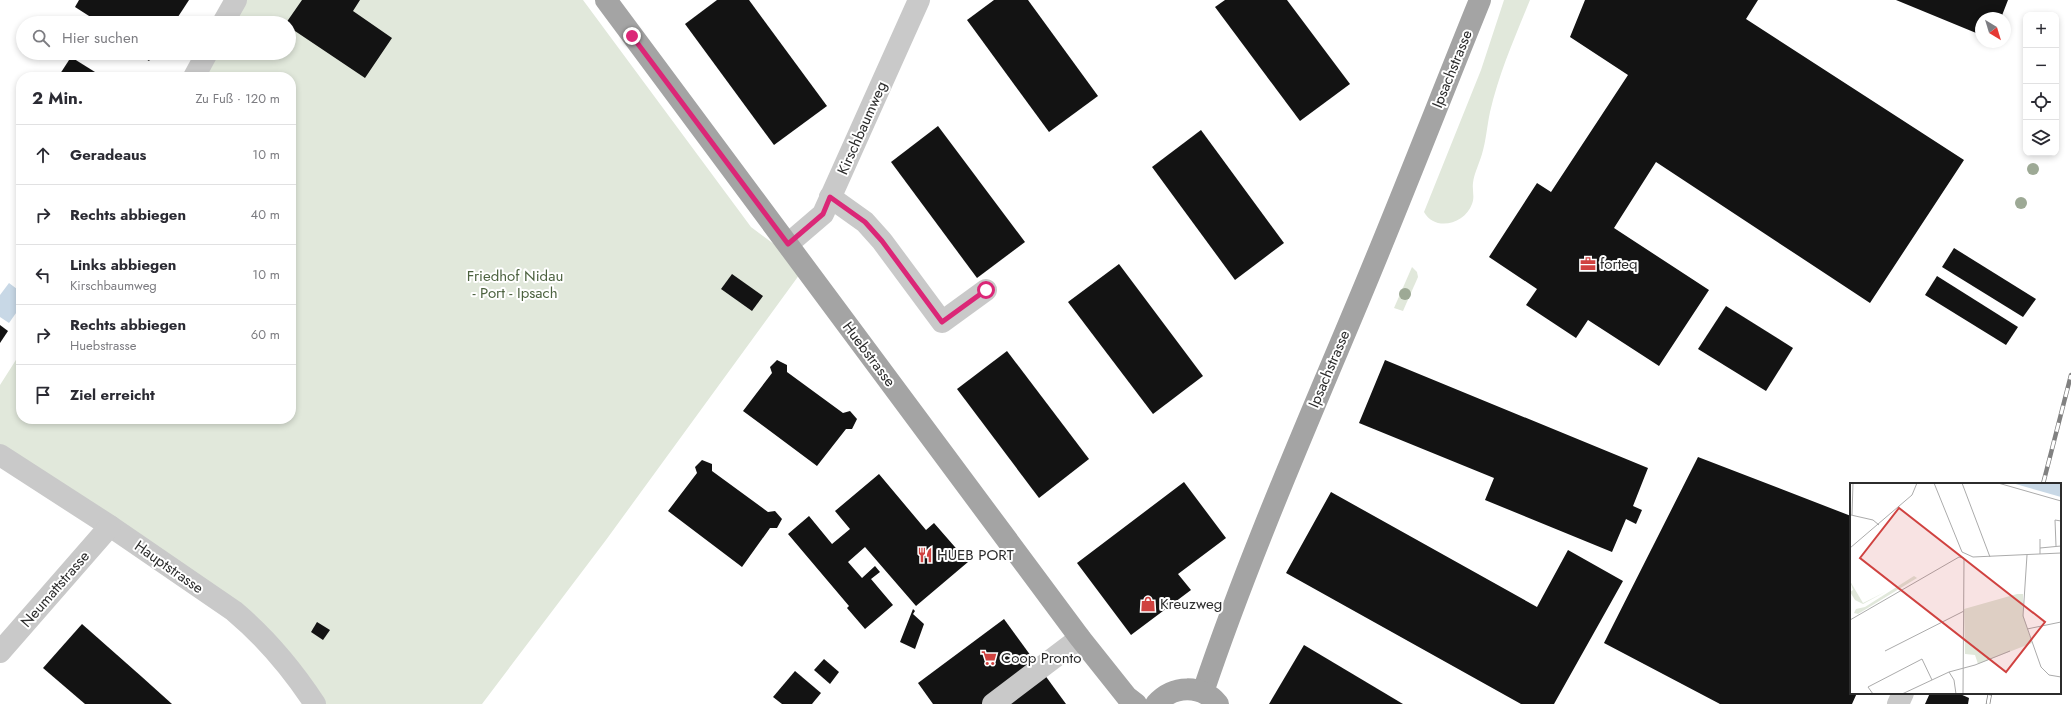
<!DOCTYPE html>
<html lang="de">
<meta charset="utf-8">
<style>
body{margin:0;font-family:Jost,sans-serif;background:#f7f7f7;color:#2b2b33}
.controls{position:absolute;right:12px;top:12px;display:grid;overflow:hidden;border-radius:8px;box-shadow:0 2px 6px #0003}
.controls button{width:36px;height:36px;display:grid;place-items:center;padding:0;border:0;border-bottom:1px solid #e1e1e2;background:#fff;color:#2b2b33;font:20px sans-serif}
.compass{position:absolute;left:1975px;top:12px;width:36px;height:36px;border-radius:50%;background:#fff;box-shadow:0 2px 6px #0003;rotate:142deg}
.stop{position:absolute;width:12px;height:12px;margin:-9px;border:3px solid #db2777;border-radius:50%;background:#fff}
.stop.end{background:#db2777;border-color:#fff;box-shadow:0 1px 4px #0008}
.list{margin:0;padding:0;list-style:none}
h2{display:flex;justify-content:space-between;align-items:center;height:52px;margin:0;padding:0 16px;font-size:17px}
h2 small{font-size:13px;font-weight:400;color:#7c7c81}
.list li{display:grid;grid-template-columns:26px 1fr auto;gap:12px;align-items:center;box-sizing:border-box;height:60px;padding:0 16px;border-top:1px solid #e1e1e2}
.list b{display:block;font-size:15px;white-space:nowrap}
.list p{margin:0;font-size:13px;white-space:nowrap;color:#7c7c81}
.list em{font-size:13px;font-style:normal;color:#7c7c81}
.icon{flex:none;width:22px;height:22px;fill:none;stroke:currentColor;stroke-width:2;stroke-linecap:round;stroke-linejoin:round}
.map{position:relative;flex:none;width:2071px;height:704px;overflow:hidden}
.search{position:absolute;background:#fff;box-shadow:0 2px 6px #0003;left:16px;top:16px;width:280px;height:44px;display:flex;align-items:center;gap:10px;box-sizing:border-box;padding:0 14px;border-radius:22px;color:#7c7c81;font-size:15px}
.panel{position:absolute;background:#fff;box-shadow:0 2px 6px #0003;left:16px;top:72px;width:280px;height:352px;border-radius:16px}
.map>svg:first-child{display:block}
.green{fill:#e1e8db}
.water{fill:#c8d8e6}
.building{fill:#131313}
.lines{fill:none;stroke-linecap:round;stroke-linejoin:round}
.minor{stroke:#c9c9c9;stroke-width:22}
.major{stroke:#a4a4a4;stroke-width:22}
.rail-casing{stroke:#818181;stroke-width:4.5}
.rail{stroke:#fff;stroke-width:3;stroke-dasharray:9;stroke-linecap:butt}
.tree{fill:#9da995}
.route{stroke:#db2777;stroke-width:5}
.labels{text-anchor:middle;dominant-baseline:central;stroke-width:4;stroke-linejoin:round;paint-order:stroke}
.street-label{font-size:15px;fill:#2c2c2c;stroke:#fff}
.poi-label{font-size:15px;fill:#2c2c2c;stroke:#fff;text-anchor:start}
.park-label{font-size:15px;fill:#4c623f;stroke:#fff}
.inset-road{fill:none;stroke:#ababab;stroke-width:1}
.view{fill:#d04240;fill-opacity:0.15;stroke:#d04240;stroke-width:2}
.inset-edge{fill:none;stroke:#2c2c2c;stroke-width:2}
</style>
<div class="map">
<svg width="2071" height="704" viewBox="0 0 2071 704">
<rect width="100%" height="100%" fill="#fff"/>
<g class="green">
<polygon points="236,0 583,0 751,227 805,267 606,540 482,704 315,704 262,637 0,455 0,385 21,352 21,419 291,419 291,77 194,77 207,53 289,53 289,23 223,23"/>
<path d="M 1504,0 L 1530,0 C 1515,37 1499,73 1490,112 C 1487,126 1486,141 1482,154 C 1479,164 1474,174 1473,183 C 1472,190 1475,197 1472,204 C 1465,224 1435,232 1424,212 L 1481,70 Z"/>
<polygon points="1412,267 1417,272 1418,277 1403,311 1394,308"/>
</g>
<polygon class="water" points="9,283 21,292 21,306 9,323 0,317 0,295"/>
<g class="building">
<polygon points="79,0 189,0 174,23 100,23 75,7"/>
<polygon points="302,0 360,0 353,11 392,38 365,78 289,27 289,23 286,23"/>
<polygon points="717,0 749,0 827,106 774,145 685,24"/>
<polygon points="994,0 1028,0 1098,96 1049,132 967,20"/>
<polygon points="1225,0 1287,0 1350,84 1300,121 1215,7"/>
<polygon points="1585,0 1758,0 1746,19 1964,160 1870,303 1656,162 1614,228 1709,290 1659,366 1588,320 1576,338 1526,305 1537,289 1489,257 1537,183 1551,192 1628,75 1570,37"/>
<polygon points="1896,0 2008,0 2001,18 1981,18 1981,35"/>
<polygon points="136,53 155,53 149,61"/>
<polygon points="71,57 95,72 92,77 58,77"/>
<polygon points="938,126 1025,242 977,278 891,162"/>
<polygon points="1201,130 1284,243 1235,280 1152,167"/>
<polygon points="1954,248 2036,299 2023,317 1942,267"/>
<polygon points="1119,264 1203,376 1153,414 1068,302"/>
<polygon points="732,274 763,296 752,311 721,289"/>
<polygon points="1937,276 2018,327 2006,345 1925,295"/>
<polygon points="1726,306 1793,348 1766,391 1698,349"/>
<polygon points="0,325 8,331 0,343"/>
<polygon points="1007,351 1089,459 1039,498 957,389"/>
<polygon points="777,360 787,365 787,372 843,413 850,411 857,419 852,429 846,429 817,466 743,411 772,373 770,367"/>
<polygon points="1385,360 1648,468 1633,506 1642,510 1636,524 1626,519 1612,552 1485,500 1494,478 1359,423"/>
<polygon points="1698,457 1851,516 1851,693 1857,693 1852,704 1720,704 1604,643"/>
<polygon points="702,460 712,464 712,471 768,512 775,511 782,519 777,528 770,528 742,567 668,511 697,473 695,467"/>
<polygon points="879,474 926,530 934,523 968,562 916,606 865,547 848,562 862,578 875,566 880,572 871,579 893,605 865,629 847,608 849,606 788,534 809,516 832,544 850,529 835,511"/>
<polygon points="1184,482 1226,538 1178,574 1191,590 1131,635 1077,563"/>
<polygon points="1331,492 1537,607 1568,550 1623,581 1554,704 1521,704 1286,573"/>
<polygon points="913,609 915,611 913,614 924,624 915,649 900,642"/>
<polygon points="1004,619 1066,704 933,704 918,683"/>
<polygon points="317,622 330,630 323,640 311,632"/>
<polygon points="82,624 142,677 172,704 85,704 43,668"/>
<polygon points="1304,645 1403,704 1269,704"/>
<polygon points="824,659 839,672 830,684 814,670"/>
<polygon points="795,671 821,693 812,704 782,704 773,697"/>
<polygon points="1930,693 1958,693 1969,698 1968,704 1925,704"/>
</g>
<g class="lines">
<g class="minor">
<polyline points="223,23 236,0"/>
<polyline points="194,77 207,53"/>
<polyline points="830,197 865,222 882,241 942,322 986,290"/>
<polyline points="788,244 823,214 919,0"/>
<path d="M 0,455 L 110,526 L 234,611 C 266,638 292,669 315,704"/>
<polyline points="0,652 110,526"/>
<polyline points="993,704 1080,638"/>
<polyline points="1898,704 1903,693"/>
</g>
<g class="major">
<polyline points="606,0 1080,638 1127,697 1136,704"/>
<path d="M 1203,692 C 1248,559 1304,431 1358,302 C 1400,202 1439,101 1480,0"/>
<path d="M 1156,704 C 1173,685 1201,684 1218,704"/>
</g>
<defs>
<g id="rail">
<polyline points="2043,484 2071,375"/>
<polyline points="1988,704 1990,693"/>
</g>
</defs>
<use href="#rail" class="rail-casing"/>
<use href="#rail" class="rail"/>
</g>
<g class="tree">
<circle cx="2033" cy="169" r="6"/>
<circle cx="2021" cy="203" r="6"/>
<circle cx="1405" cy="294" r="6"/>
</g>
<g class="lines">
<polyline class="route" points="632,36 788,244 823,214 830,197 865,222 882,241 942,322 986,290"/>
</g>
<defs>
<symbol id="office-bare" viewBox="-9 -9 18 18"><path d="M-6-3h4V-5.5h4V-3h4V5H-6ZM-1-4.5V-3h2v-1.5ZM-6 0V1H6V0Z" fill="#d04240" stroke="#fff" stroke-width="2.5" paint-order="stroke"/></symbol>
<symbol id="restaurant-bare" viewBox="-9 -9 18 18"><path d="M-5-6h1v4h1v-4h1v4h1v-4h1v5L-1.5 .5V6h-2V.5L-5-1ZM5-6V6H3V1.5H1.5Q1.5-4 5-6Z" fill="#d04240" stroke="#fff" stroke-width="2.5" paint-order="stroke"/></symbol>
<symbol id="shop-bare" viewBox="-9 -9 18 18"><path d="M-5-2.5h2.3a2.7 3.5 0 0 1 5.4 0H5L5.5 6h-11ZM-1.5-2.5h3a1.5 2.3 0 0 0-3 0Z" fill="#d04240" stroke="#fff" stroke-width="2.5" paint-order="stroke"/></symbol>
<symbol id="supermarket-bare" viewBox="-9 -9 18 18"><path d="M-6-5.5h2.5l.6 2H6L4.5 2H-2.5L-4.4-4H-6ZM-1.5 3.2a1.3 1.3 0 1 0 .1 0ZM3 3.2a1.3 1.3 0 1 0 .1 0Z" fill="#d04240" stroke="#fff" stroke-width="2.5" paint-order="stroke"/></symbol>
</defs>
<g fill-rule="evenodd">
<use href="#office-bare" x="1577" y="253" width="22" height="22"/>
<use href="#restaurant-bare" x="914" y="544" width="22" height="22"/>
<use href="#shop-bare" x="1137" y="593" width="22" height="22"/>
<use href="#supermarket-bare" x="978" y="647" width="22" height="22"/>
</g>
<g class="labels">
<g class="street-label">
<text transform="translate(1452 69) rotate(-68)">Ipsachstrasse</text>
<text transform="translate(862 128) rotate(-66)">Kirschbaumweg</text>
<text transform="translate(869 354) rotate(53)">Huebstrasse</text>
<text transform="translate(1329 369) rotate(-67)">Ipsachstrasse</text>
<text transform="translate(169 567) rotate(35)">Hauptstrasse</text>
<text transform="translate(55 589) rotate(-49)">Neumattstrasse</text>
</g>
<g class="poi-label">
<text x="1600" y="264">forteq</text>
<text x="937" y="555">HUEB PORT</text>
<text x="1160" y="604">Kreuzweg</text>
<text x="1001" y="658">Coop Pronto</text>
</g>
<g class="park-label">
<text x="515" y="276">Friedhof Nidau<tspan x="515" dy="17">- Port - Ipsach</tspan></text>
</g>
</g>
<g transform="translate(1850 483)">
<rect width="211" height="211" fill="#fff"/>
<path d="M 64,93 L 67,95 L 8,131 L 4,130 L 6,126 L 15,124 ZM 0,98 L 13,120 L 37,108 L 13,121 L 5,117 L 0,109 L 3,107 ZM 167,111 L 173,111 L 173,131 L 182,160 L 128,181 L 125,172 L 115,171 L 114,126 Z" fill="#e1e8db"/>
<path d="M 162,0 L 211,0 L 211,14 Z" fill="#c8d8e6"/>
<path class="inset-road" d="M 84,0 L 112,69M 112,0 L 140,74M 148,0 L 211,18M 1,32 L 23,37 L 29,42M 2,32 L 3,0M 190,56 L 190,71M 206,63 L 205,37 L 211,38M 0,65 L 62,12 L 67,0M 190,65 L 211,63M 112,69 L 123,74 L 211,70M 177,72 L 173,133 L 191,184 L 199,192 L 211,194M 0,137 L 109,74 L 114,75M 177,146 L 211,139M 35,168 L 114,128M 99,189 L 104,197 L 106,211M 23,211 L 18,204 L 72,176 L 82,197M 52,211 L 99,189 L 125,182 L 160,168M 113,211 L 114,75"/>
<path class="view" d="M 49,25 L 195,139 L 156,189 L 10,75 Z"/>
<rect width="211" height="211" class="inset-edge"/>
</g>
</svg>
<div class="controls">
<button>+</button>
<button>−</button>
<button><svg class="icon" aria-label="locate" viewBox="0 0 24 24"><circle cx="12" cy="12" r="6"/><path d="M12 2v4M12 18v4M2 12h4M18 12h4"/></svg></button>
<button><svg class="icon" aria-label="layers" viewBox="0 0 24 24"><path d="M12 4l9 5-9 5-9-5zM3 14l9 5 9-5"/></svg></button>
</div>
<svg class="compass" viewBox="-18 -18 36 36"><path d="M0-13l5 13h-10z" fill="#e53935"/><path d="M0 13l5-13h-10z" fill="#7c7c81"/></svg>
<div class="stop" style="left:986px;top:290px"></div>
<div class="stop end" style="left:632px;top:36px"></div>
<div class="search"><svg class="icon" aria-label="search" viewBox="0 0 24 24"><circle cx="10" cy="10" r="6"/><path d="M15 15l6 6"/></svg>Hier suchen</div>
<section class="panel">
<h2>2 Min.<small>Zu Fuß · 120 m</small></h2>
<ul class="list">
<li><svg class="icon" aria-label="ahead" viewBox="0 0 24 24"><path d="M12 20V5M6 11l6-6 6 6"/></svg><div><b>Geradeaus</b></div><em>10 m</em></li>
<li><svg class="icon" aria-label="right" viewBox="0 0 24 24"><path d="M7 20v-9h11M14 6l5 5-5 5"/></svg><div><b>Rechts abbiegen</b></div><em>40 m</em></li>
<li><svg class="icon" aria-label="left" viewBox="0 0 24 24"><path d="M17 20v-9H6M10 6l-5 5 5 5"/></svg><div><b>Links abbiegen</b><p>Kirschbaumweg</p></div><em>10 m</em></li>
<li><svg class="icon" aria-label="right" viewBox="0 0 24 24"><path d="M7 20v-9h11M14 6l5 5-5 5"/></svg><div><b>Rechts abbiegen</b><p>Huebstrasse</p></div><em>60 m</em></li>
<li><svg class="icon" aria-label="arrive" viewBox="0 0 24 24"><path d="M6 21V4h12l-3 4 3 4H6"/></svg><div><b>Ziel erreicht</b></div></li>
</ul>
</section>
</div>
